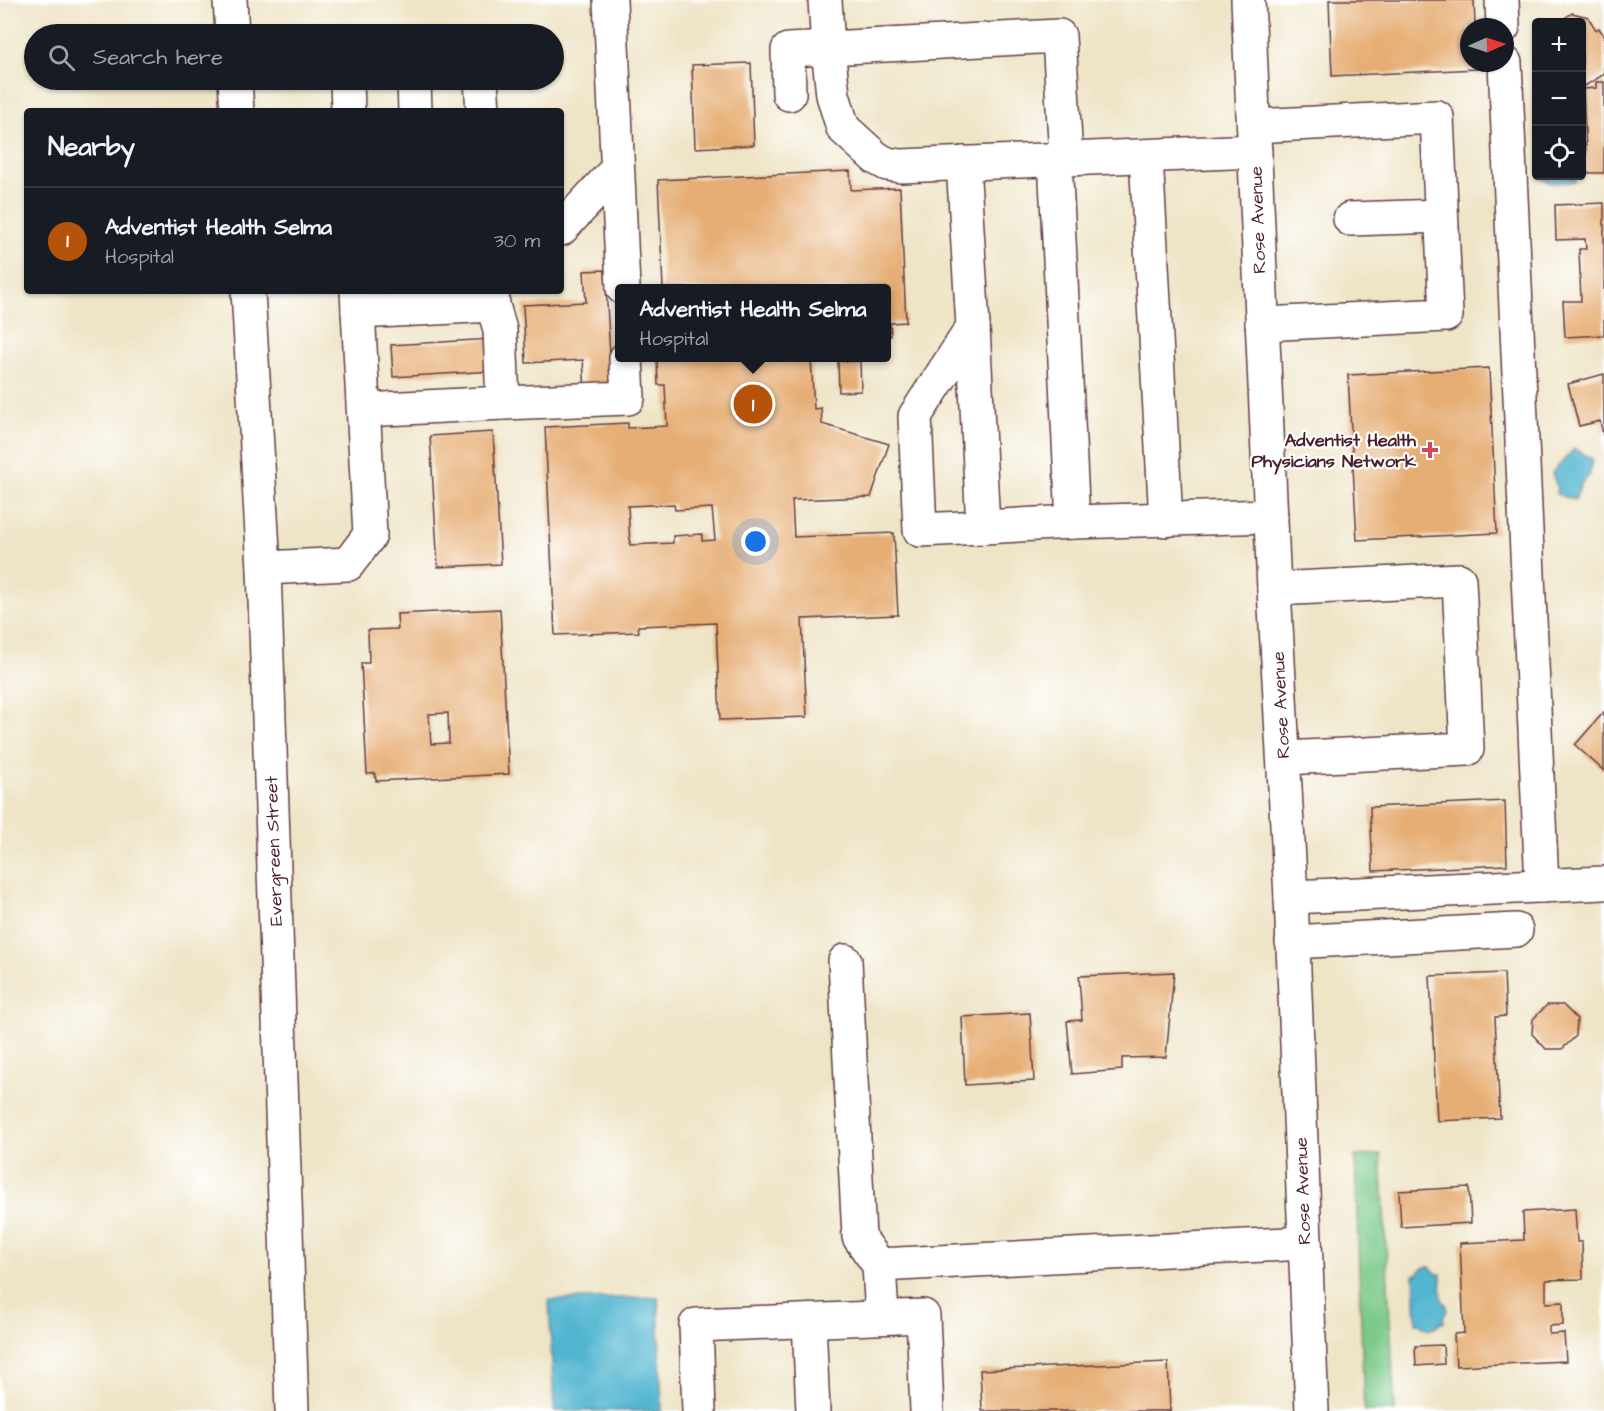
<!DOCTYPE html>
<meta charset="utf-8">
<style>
body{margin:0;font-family:"Architects Daughter",sans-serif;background:#242831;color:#f1f3f6}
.controls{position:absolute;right:18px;top:18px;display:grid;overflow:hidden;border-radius:6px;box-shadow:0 2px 4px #0004}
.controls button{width:54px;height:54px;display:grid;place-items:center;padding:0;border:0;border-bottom:2px solid #363941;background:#171b24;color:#f1f3f6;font:30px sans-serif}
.compass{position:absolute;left:1460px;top:18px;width:54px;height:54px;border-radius:50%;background:#171b24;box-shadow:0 2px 4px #0004;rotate:87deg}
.you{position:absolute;left:756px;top:542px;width:21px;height:21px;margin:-15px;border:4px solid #fff;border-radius:50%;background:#1a73e8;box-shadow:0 0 0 9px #1a73e833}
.badge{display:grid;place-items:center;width:39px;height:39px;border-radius:50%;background:#b45309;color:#fff;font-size:20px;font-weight:700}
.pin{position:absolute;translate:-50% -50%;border:3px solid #fff;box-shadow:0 2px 6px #0006}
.popup{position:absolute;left:615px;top:284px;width:276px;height:78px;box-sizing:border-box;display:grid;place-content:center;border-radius:6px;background:#171b24;filter:drop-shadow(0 2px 4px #0005);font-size:20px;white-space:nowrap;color:#9ea1a6}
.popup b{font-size:22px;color:#f1f3f6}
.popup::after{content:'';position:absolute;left:50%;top:100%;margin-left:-12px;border:12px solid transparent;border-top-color:#171b24}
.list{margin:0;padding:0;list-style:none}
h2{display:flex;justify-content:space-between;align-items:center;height:78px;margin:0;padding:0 24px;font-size:26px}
h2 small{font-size:20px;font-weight:400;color:#9ea1a6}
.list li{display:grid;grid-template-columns:39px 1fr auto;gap:18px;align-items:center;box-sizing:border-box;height:108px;padding:0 24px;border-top:2px solid #363941}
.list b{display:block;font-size:22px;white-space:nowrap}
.list p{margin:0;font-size:20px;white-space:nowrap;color:#9ea1a6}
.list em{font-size:20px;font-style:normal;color:#9ea1a6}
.icon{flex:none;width:33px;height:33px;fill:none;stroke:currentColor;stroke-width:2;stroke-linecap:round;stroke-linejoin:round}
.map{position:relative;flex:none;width:1604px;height:1411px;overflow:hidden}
.search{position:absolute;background:#171b24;box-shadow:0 2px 4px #0004;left:24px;top:24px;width:540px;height:66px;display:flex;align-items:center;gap:15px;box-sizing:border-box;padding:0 21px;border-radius:33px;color:#9ea1a6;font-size:22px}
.panel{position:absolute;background:#171b24;box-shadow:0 2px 4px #0004;left:24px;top:108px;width:540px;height:186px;border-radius:6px}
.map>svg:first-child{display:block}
.green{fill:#7ac989;stroke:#62745a;stroke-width:1.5}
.water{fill:#51b5d0;stroke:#4e6a7e;stroke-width:1.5}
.building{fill:#e6ae74;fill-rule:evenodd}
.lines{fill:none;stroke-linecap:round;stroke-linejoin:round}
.minor-casing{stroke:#633d42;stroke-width:36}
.minor{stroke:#fff;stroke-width:33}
.poi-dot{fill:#d1495b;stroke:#fff;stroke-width:2}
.labels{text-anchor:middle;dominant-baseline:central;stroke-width:4.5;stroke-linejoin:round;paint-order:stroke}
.street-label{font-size:18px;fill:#4a1f2b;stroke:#fff}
.poi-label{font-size:18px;font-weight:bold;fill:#4a1f2b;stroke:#fff;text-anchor:end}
</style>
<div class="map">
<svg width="1604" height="1411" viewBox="0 0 1604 1411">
<rect width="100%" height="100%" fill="#fff"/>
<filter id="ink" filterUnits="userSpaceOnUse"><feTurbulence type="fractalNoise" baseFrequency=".0167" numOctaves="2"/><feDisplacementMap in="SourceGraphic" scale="12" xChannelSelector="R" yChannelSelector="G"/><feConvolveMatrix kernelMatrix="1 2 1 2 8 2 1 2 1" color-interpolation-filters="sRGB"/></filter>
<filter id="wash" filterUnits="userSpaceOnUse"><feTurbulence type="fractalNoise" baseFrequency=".008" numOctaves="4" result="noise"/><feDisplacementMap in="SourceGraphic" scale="24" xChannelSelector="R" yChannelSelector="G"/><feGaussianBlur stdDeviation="1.35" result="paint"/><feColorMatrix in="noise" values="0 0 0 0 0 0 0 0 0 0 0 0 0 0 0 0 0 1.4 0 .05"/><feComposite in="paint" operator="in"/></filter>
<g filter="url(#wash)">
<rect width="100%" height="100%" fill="#eee4c6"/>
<polygon class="green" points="1381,1155 1395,1411 1364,1411 1355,1156"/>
<g class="water">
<polygon points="1539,176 1575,176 1575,182 1550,183"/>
<polygon points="1574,449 1592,459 1590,475 1582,482 1575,500 1556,494 1557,487 1552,473"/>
<path d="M 1425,1267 L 1430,1267 L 1437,1274 L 1441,1274 L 1442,1300 L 1447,1306 L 1447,1311 L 1443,1317 L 1444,1322 L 1440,1322 C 1434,1331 1427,1331 1420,1323 L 1416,1323 L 1414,1275 L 1418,1274 L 1420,1270 Z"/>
<polygon points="658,1297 662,1411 554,1411 549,1300"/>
</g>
<g id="blocks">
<g class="building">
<polygon points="1329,0 1474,0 1475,27 1469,27 1469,63 1477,63 1477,69 1332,76"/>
<polygon points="1572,13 1588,17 1596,30 1599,28 1604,36 1604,74 1585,86 1582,81 1582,22 1559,22"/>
<polygon points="751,63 754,145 695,148 692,65"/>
<polygon points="1596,82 1604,82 1604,173 1587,173 1583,89 1596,88"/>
<polygon points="850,171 851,190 900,188 906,322 890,323 891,336 886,336 886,288 663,288 658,180"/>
<polygon points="1604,203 1604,335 1565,337 1563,301 1581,301 1579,249 1586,249 1585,239 1556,240 1555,205"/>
<polygon points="605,270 612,389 585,391 583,360 526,363 523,305 586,302 584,271"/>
<polygon points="492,339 494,371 393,377 391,345"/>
<path d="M 657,358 L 811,358 L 814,409 L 821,408 L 822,424 L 889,444 L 871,497 L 792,500 L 794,537 L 894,533 L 898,615 L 802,619 L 807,717 L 720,720 L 716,623 L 638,626 L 639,632 L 555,635 L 545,427 L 628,423 L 628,428 L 667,426 L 665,385 L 658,385 ZM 674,504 L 675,510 L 712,508 L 715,540 L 702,541 L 702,534 L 673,536 L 673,543 L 630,545 L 628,506 Z"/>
<polygon points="838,361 860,361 861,391 839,392"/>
<polygon points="1489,368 1497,533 1357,540 1348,375"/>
<polygon points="1604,374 1604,434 1603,435 1600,421 1579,426 1568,384"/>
<polygon points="493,432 501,564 438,567 430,436"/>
<path d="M 500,609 L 509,774 L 376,781 L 375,773 L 367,774 L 361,663 L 369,663 L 368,630 L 398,629 L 397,614 ZM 448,713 L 449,743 L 431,744 L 429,714 Z"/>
<polygon points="1604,712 1604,771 1575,745"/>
<polygon points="1505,801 1507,865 1373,871 1370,807"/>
<polygon points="1174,972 1166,1057 1122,1058 1122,1070 1072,1074 1067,1021 1082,1020 1079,976"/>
<polygon points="1504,973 1506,1016 1495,1017 1500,1118 1437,1121 1430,976"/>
<polygon points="1547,1005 1563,1005 1577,1019 1576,1036 1562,1049 1546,1049 1532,1034 1533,1019"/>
<polygon points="1030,1013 1034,1081 965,1085 962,1017"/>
<polygon points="1469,1187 1471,1223 1401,1227 1399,1191"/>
<polygon points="1575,1209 1577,1242 1582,1242 1583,1279 1546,1280 1546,1303 1563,1302 1563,1325 1549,1326 1549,1334 1564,1333 1566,1361 1456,1366 1454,1334 1464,1333 1460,1243 1524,1240 1523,1212"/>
<polygon points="1443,1345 1444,1364 1416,1366 1415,1346"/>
<polygon points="1168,1362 1170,1411 982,1411 980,1370"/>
</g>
</g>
</g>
<g filter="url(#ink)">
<use href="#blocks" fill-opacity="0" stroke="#633d42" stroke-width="1.5"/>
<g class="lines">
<defs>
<g id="minor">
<polyline points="230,0 232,34"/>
<polyline points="610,0 623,288"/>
<polyline points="825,0 828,48 1059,36 1066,159"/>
<polyline points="1248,0 1274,589 1291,897 1312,1411"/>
<polyline points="1502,0 1503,27"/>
<polyline points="1505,63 1542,886"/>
<polyline points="235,80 237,111"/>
<polyline points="347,80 348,111"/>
<polyline points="414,80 415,111"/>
<polyline points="481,80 483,111"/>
<polyline points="789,94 788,50 828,48 833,95 843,128 876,158 887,164 901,166 1255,151"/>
<polyline points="1254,126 1437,117 1446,315 1262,324"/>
<polyline points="1146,156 1166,520"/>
<polyline points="1055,159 1073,522"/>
<polyline points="963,163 973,327 983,527 1073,522 1271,516"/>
<polyline points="1350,219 1441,216"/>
<polyline points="561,229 617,169"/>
<polyline points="248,291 264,568 292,1411"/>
<polyline points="492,291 493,305 500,330 503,403 628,398 626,358"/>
<polyline points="358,312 493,305"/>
<polyline points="973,327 915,416 920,530 983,527"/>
<polyline points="364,410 503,403"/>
<polyline points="264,568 348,564 370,535 357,291"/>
<polyline points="1274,589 1459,580 1467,749 1284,758"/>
<polyline points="1291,897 1604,883"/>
<polyline points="1292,942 1516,930"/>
<polyline points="845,961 859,1237 879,1265"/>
<polyline points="882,1317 879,1265 1305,1243"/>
<polyline points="809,1321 813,1411"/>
<polyline points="699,1411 696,1325 923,1316 927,1411"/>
</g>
</defs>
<use href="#minor" class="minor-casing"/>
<use href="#minor" class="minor"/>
</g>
</g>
<path class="poi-dot" d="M1427 441h6v6h6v6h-6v6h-6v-6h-6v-6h6z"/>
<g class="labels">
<g class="street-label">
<text transform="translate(1258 220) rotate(-92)">Rose Avenue</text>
<text transform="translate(1281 705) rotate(-93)">Rose Avenue</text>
<text transform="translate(274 851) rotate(-92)">Evergreen Street</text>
<text transform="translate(1303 1191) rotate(-92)">Rose Avenue</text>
</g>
<g class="poi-label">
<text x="1416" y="440">Adventist Health<tspan x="1416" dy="21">Physicians Network</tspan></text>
</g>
</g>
</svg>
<div class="controls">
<button>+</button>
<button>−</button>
<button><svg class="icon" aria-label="locate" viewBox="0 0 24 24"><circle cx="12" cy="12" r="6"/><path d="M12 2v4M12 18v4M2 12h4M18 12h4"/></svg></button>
</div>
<svg class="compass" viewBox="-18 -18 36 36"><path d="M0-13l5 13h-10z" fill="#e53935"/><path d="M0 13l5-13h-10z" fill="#9ea1a6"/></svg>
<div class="you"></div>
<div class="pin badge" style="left:753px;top:404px">1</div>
<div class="popup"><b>Adventist Health Selma</b>Hospital</div>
<div class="search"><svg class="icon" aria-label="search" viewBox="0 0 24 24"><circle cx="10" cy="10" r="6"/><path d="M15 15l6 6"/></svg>Search here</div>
<section class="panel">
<h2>Nearby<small></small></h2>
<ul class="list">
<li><span class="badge">1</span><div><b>Adventist Health Selma</b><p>Hospital</p></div><em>30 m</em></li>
</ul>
</section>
</div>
